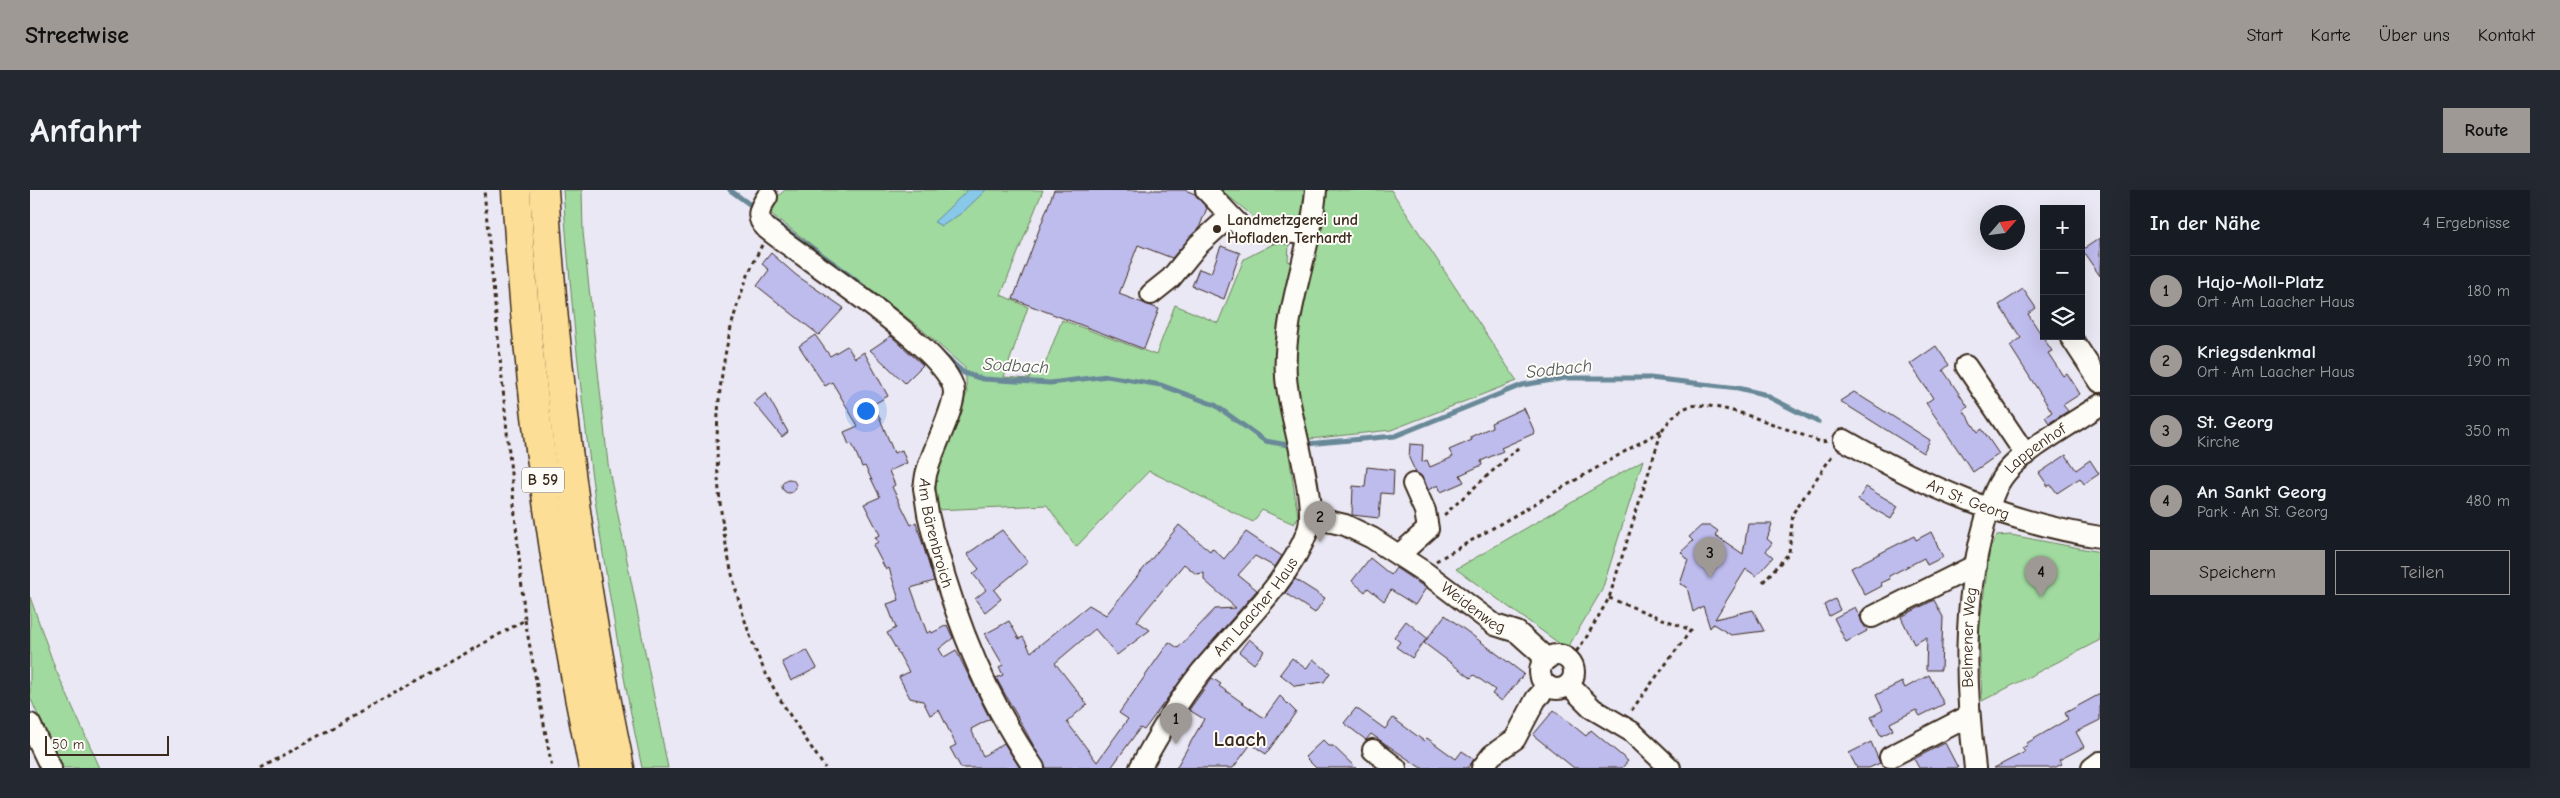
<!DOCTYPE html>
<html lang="de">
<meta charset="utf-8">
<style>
body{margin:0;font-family:"Comic Neue",sans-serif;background:#242831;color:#f1f3f6}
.controls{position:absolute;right:15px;top:15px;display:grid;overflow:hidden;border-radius:0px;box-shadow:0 5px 20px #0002}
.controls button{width:45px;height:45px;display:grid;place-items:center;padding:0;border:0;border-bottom:1px solid #363941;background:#171b24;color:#f1f3f6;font:25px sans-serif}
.compass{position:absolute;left:1950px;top:15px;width:45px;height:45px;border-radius:50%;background:#171b24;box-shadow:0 5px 20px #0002;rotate:62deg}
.scale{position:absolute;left:15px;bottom:12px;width:124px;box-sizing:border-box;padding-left:5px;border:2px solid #3b2a1e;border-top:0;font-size:14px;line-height:18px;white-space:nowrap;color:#3b2a1e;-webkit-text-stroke:4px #fdfcf7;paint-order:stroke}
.you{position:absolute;left:835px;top:220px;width:18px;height:18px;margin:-12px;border:4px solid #fff;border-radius:50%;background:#1a73e8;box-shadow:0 0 0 8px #1a73e833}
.badge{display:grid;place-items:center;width:32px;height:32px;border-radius:50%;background:#9f9995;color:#111;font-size:16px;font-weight:700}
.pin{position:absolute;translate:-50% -41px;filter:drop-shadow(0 1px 2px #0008)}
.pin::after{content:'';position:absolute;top:26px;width:18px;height:15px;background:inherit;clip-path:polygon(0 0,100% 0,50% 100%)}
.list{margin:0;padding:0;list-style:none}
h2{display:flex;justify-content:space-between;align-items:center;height:65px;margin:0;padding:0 20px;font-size:21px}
h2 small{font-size:16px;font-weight:400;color:#9ea1a6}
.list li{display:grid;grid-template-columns:32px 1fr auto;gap:15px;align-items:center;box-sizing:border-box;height:70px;padding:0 20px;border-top:1px solid #363941}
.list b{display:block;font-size:19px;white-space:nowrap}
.list p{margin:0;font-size:16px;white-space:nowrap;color:#9ea1a6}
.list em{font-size:16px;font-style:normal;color:#9ea1a6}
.actions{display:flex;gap:10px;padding:15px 20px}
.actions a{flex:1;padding:11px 0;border:1px solid #9f9995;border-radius:0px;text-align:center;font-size:18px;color:#9f9995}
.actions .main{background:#9f9995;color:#111}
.icon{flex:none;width:28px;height:28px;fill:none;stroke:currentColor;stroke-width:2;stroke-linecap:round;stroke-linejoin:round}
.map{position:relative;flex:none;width:2070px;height:578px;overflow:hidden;border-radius:0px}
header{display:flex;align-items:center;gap:30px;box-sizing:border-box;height:70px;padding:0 25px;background:#9f9995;color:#111}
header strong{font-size:24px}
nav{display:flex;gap:28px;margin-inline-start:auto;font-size:18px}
.intro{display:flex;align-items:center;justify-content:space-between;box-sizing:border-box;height:120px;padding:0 30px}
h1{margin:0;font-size:35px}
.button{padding:12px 22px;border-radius:0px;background:#9f9995;color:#111;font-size:18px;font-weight:700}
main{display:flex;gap:30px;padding:0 30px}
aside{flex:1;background:#171b24;border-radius:0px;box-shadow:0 5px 20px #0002}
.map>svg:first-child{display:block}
.green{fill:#a0da9f;stroke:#6e825e}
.water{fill:#88c8e9;stroke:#698998}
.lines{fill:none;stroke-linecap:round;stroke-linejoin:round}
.stream{stroke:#698998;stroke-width:5}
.building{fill:#bebbed;stroke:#3b2a1e;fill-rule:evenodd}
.minor-casing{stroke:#3b2a1e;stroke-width:24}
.highway-casing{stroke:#3b2a1e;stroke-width:31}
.path{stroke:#3b2a1e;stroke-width:3;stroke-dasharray:4 4;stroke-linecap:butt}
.minor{stroke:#fdfcf7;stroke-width:20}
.highway{stroke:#fcde96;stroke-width:28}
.poi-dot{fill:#3b2a1e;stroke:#fdfcf7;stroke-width:2}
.labels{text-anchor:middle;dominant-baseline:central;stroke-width:4;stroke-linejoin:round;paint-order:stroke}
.shield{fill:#fdfcf7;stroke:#75695f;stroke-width:1}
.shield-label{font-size:15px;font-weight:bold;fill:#3b2a1e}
.poi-label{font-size:16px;font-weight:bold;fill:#3b2a1e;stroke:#fdfcf7;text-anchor:start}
.street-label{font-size:16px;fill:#3b2a1e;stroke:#fdfcf7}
.water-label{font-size:18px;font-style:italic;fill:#52595b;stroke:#fdfcf7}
.district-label{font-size:21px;font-weight:bold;fill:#3b2a1e;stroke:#fdfcf7}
</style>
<header>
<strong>Streetwise</strong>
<nav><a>Start</a><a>Karte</a><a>Über uns</a><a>Kontakt</a></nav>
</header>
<div class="intro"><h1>Anfahrt</h1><a class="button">Route</a></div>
<main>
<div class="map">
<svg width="2070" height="578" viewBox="0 0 2070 578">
<rect width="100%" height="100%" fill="#eae8f4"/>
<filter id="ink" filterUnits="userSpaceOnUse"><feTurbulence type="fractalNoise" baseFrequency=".02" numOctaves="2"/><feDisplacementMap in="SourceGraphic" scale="10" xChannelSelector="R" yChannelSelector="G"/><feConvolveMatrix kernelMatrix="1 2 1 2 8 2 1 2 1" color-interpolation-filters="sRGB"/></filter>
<g filter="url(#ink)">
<g class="green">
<path d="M 533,0 L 552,0 L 553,42 L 578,274 L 638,578 L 612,578 C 572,388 546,194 533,0 Z"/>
<polygon points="755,0 1013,0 971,105 998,117 974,187 999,189 1001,183 1012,182 1032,130 1126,165 1145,115 1188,133 1214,69 1255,48 1259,54 1258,71 1262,72 1250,181 1257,251 1268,327 1264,334 1232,320 1223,332 1119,281 1046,357 1017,315 906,320 906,289 911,266 937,203 935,178 888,136 740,23 747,7"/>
<polygon points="1191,0 1280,0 1278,26 1269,35 1230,32"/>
<polygon points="1290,0 1361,0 1487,191 1361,240 1271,250 1261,188"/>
<polygon points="1613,270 1572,400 1537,459 1426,379"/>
<polygon points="1981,345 2070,362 2070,450 1952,511 1949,441 1960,358 1967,346"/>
<polygon points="0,407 25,478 70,578 31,578 0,507"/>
</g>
<polygon class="water" points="938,0 956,0 933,22 912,36 904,32"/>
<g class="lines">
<g class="stream">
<polyline points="700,0 726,19"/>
<polyline points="735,25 809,77 859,117"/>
<polyline points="910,162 934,183 953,189 1020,193 1077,186 1131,195 1185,215 1235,251 1258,255"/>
<polyline points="1276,254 1365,246 1492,195 1535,188 1620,188 1708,198 1733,204 1788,232"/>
</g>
</g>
<g class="building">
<polygon points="1024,0 1155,0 1165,4 1177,18 1169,38 1142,68 1108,55 1089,104 1129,119 1114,159 983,109"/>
<polygon points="2070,48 2070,86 2052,60"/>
<polygon points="1191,56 1210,63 1194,109 1162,96 1169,79 1181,83"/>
<polygon points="741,63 766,85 814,118 789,145 727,96 739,80 732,74"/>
<polygon points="1993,99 2006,118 1998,124 2022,161 2018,163 2033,186 2037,183 2050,204 2033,215 2038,221 2019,233 2015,227 2022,222 1980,156 1991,148 1969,115"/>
<polygon points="785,145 800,166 817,156 825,168 834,162 858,206 844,214 864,263 872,260 877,273 859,281 865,295 862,297 881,335 886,332 904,391 881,398 897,443 901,441 902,443 917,435 923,448 909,459 914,467 926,460 960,529 941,539 953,566 974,553 990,578 931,578 920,558 926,555 909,520 900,525 893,511 880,508 869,487 879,482 857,443 866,438 857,414 869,410 859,378 856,380 843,355 848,352 845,347 850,345 834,314 850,307 835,276 832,277 822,254 819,255 814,242 828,236 802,192 795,196 769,156"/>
<polygon points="861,146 893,175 875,193 840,160"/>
<polygon points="1906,156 1919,175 1913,180 1938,217 1933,220 1948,242 1952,239 1969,264 1943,282 1896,213 1903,208 1880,174"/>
<polygon points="1824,202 1900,250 1893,263 1810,211"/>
<polygon points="736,203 758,242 752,247 724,213"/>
<polygon points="1494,218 1505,243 1471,258 1473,261 1451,271 1452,275 1430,285 1434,292 1411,302 1408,295 1398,300 1394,289 1386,283 1379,268 1380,254 1393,255 1392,272 1397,270 1400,277 1423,267 1419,260 1442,250 1440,247 1462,237 1461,233"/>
<polygon points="2036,265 2046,280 2060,270 2069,284 2054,294 2050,288 2027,303 2021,295 2018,296 2009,283"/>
<polygon points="1337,277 1364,280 1363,304 1351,303 1349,328 1322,325 1323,296 1335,297"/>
<circle cx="759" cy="296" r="7"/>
<polygon points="1836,297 1868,316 1861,329 1828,310"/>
<polygon points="1718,334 1742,334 1737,349 1742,353 1736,361 1743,367 1726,386 1716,379 1685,429 1723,420 1734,441 1701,445 1683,434 1680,438 1673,416 1663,422 1657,397 1650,394 1658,370 1651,362 1663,351 1659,347 1671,336 1681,336 1688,341 1685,345 1713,364"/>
<path d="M 1149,335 L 1180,361 L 1182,358 L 1194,369 L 1216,342 L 1252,366 L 1245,377 L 1225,366 L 1208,385 L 1227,400 L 1162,475 L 1114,540 L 1110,538 L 1081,578 L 1016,578 L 966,488 L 973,485 L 969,477 L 973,475 L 955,444 L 979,431 L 989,449 L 993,447 L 1001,462 L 1059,415 L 1076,425 ZM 1154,374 L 1166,384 L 1174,383 L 1174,390 L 1206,418 L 1185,419 L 1148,458 L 1139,452 L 1089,523 L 1098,529 L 1067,572 L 1037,532 L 1057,514 L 1025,473 L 1065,439 L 1087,465 L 1120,440 L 1107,431 Z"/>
<polygon points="972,340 998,372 964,400 971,409 955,422 945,409 956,400 943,384 949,379 937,364"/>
<polygon points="1901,342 1913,367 1897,375 1894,368 1859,386 1860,389 1851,393 1852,396 1835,405 1821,378 1884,346 1886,350"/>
<polygon points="1340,368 1361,385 1366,378 1396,398 1385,415 1361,400 1354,411 1338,398 1335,402 1322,391"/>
<polygon points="1265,389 1295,408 1285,423 1255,403"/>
<polygon points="1805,409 1810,420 1799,426 1794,415"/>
<polygon points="1904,410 1913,427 1911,480 1896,480 1897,447 1884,454 1871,427"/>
<polygon points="1825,417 1837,441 1816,452 1804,428"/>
<polygon points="1415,425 1494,484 1472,511 1462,504 1465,500 1444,485 1441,488 1394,453"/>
<polygon points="1376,431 1397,448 1382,468 1366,457 1370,452 1364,447"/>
<polygon points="1219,449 1234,461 1224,474 1209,462"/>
<polygon points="777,460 787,478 761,491 752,472"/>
<polygon points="1262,468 1276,479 1283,469 1300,483 1294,492 1265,496 1250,484"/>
<polygon points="1899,485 1914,514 1890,526 1886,520 1860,533 1863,540 1851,546 1841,527 1853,520 1846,505 1872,492 1875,498"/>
<polygon points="1182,488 1191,494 1189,496 1234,528 1250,506 1266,522 1236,564 1221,554 1203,578 1146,578 1174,529 1159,520"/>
<polygon points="2070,504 2070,530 2046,542 2054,557 2029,570 2032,574 2024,578 1964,578 1995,562 1992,558 1998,555 1997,553 2038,529 2035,523"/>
<polygon points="1326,518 1355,539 1363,528 1394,551 1397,548 1426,569 1432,561 1444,569 1438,578 1391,578 1341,544 1336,550 1314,533"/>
<polygon points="1524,520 1556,546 1561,540 1598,571 1592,578 1544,578 1503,545"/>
<polygon points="1293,550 1299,556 1303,556 1326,578 1286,578 1275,567"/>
<polygon points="1841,552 1850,573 1839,578 1827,578 1819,563"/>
<polygon points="1915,553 1928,578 1889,578 1884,569"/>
</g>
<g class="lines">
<defs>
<g id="minor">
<polyline points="1176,0 1213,39 1278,44"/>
<path id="s1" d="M 737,7 C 729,19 725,27 736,38 C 769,66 924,163 924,202 C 924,221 901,262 896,285 L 894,298 L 898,324 C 919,414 951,501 1004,578"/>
<polyline points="1121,104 1141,88 1168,55 1200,26"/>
<polyline points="2040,146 2070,192"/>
<polyline points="1936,176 1996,265"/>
<path id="s2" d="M 1814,250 C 1896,297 1976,332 2070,347"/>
<path id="s3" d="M 1280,327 L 1315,335 L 1342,348 L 1396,383 L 1465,435 L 1487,442 L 1517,469"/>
<polyline points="1369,365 1398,339 1395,321 1383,294"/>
<polyline points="1842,427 1946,375"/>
<circle cx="1527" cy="482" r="17"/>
<polyline points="1539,495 1563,519 1602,542 1640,578"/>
<polyline points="0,534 21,578"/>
<polyline points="1343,560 1366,578"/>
<polyline points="1860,567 1939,526"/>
<path id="s4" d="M 1110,578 C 1128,546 1148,511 1171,482 C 1207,438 1258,394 1278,340 C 1288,311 1258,224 1256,187 C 1252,123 1281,63 1286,0"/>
<polyline points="1452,578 1462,565 1485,549 1506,509 1518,496"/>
<path id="s5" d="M 1945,578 C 1935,498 1932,415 1954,336 C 1959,318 1963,299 1975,284 C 1992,261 2045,232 2070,215"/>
<polyline points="2062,578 2070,572"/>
</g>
<g id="highway">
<path d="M 486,0 C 497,194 524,387 563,578"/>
<path d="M 514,0 C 526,194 551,388 590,578"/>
</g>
</defs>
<use href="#minor" class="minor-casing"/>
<use href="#highway" class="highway-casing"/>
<g class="path">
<path d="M 732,55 C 668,178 677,345 730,471 C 747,509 772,543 795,578"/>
<path d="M 1632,240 C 1640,230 1648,219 1661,216 C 1688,210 1763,242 1791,252 L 1799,251"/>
<polyline points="1414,325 1489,257"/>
<polyline points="1406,371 1632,240 1579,408 1556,448 1540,470"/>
<polyline points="1733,392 1759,363 1763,323 1804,263"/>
<polyline points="1579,408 1661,440 1601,521"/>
<polyline points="495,430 522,578"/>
<polyline points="231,578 495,430 454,0"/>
</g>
<use href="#minor" class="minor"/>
<use href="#highway" class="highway"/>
</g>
</g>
<circle class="poi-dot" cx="1187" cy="39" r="5"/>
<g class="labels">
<rect class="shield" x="492" y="277.5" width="42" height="25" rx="4"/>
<g class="shield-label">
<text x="513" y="290">B 59</text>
</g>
<g class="poi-label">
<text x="1197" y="30">Landmetzgerei und<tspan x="1197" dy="18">Hofladen Terhardt</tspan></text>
</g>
<g class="street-label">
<text stroke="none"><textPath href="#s5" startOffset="340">Lappenhof</textPath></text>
<text stroke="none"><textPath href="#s2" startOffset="138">An St. Georg</textPath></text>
<text stroke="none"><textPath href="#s1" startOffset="435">Am Bärenbroich</textPath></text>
<text stroke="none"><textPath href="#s3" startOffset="189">Weidenweg</textPath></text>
<text stroke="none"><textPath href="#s4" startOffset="199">Am Laacher Haus</textPath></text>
<text stroke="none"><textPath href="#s5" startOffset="131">Belmener Weg</textPath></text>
</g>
<g class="water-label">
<text transform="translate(986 176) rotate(3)">Sodbach</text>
<text transform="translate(1529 179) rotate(-6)">Sodbach</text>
</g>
<g class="district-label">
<text x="1210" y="549">Laach</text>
</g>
</g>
</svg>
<div class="controls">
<button>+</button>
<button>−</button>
<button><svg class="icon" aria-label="layers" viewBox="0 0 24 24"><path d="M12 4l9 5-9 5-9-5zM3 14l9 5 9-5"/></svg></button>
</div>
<svg class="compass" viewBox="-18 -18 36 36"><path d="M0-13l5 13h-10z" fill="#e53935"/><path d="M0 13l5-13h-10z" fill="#9ea1a6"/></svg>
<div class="scale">50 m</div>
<div class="you"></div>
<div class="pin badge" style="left:1146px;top:554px">1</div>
<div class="pin badge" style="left:1290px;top:352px">2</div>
<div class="pin badge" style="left:1680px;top:388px">3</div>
<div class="pin badge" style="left:2011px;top:407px">4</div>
</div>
<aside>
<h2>In der Nähe<small>4 Ergebnisse</small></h2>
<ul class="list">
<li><span class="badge">1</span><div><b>Hajo-Moll-Platz</b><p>Ort · Am Laacher Haus</p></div><em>180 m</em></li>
<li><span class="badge">2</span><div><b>Kriegsdenkmal</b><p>Ort · Am Laacher Haus</p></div><em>190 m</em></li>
<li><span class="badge">3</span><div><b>St. Georg</b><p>Kirche</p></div><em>350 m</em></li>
<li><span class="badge">4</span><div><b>An Sankt Georg</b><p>Park · An St. Georg</p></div><em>480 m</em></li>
</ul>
<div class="actions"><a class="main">Speichern</a><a>Teilen</a></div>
</aside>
</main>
